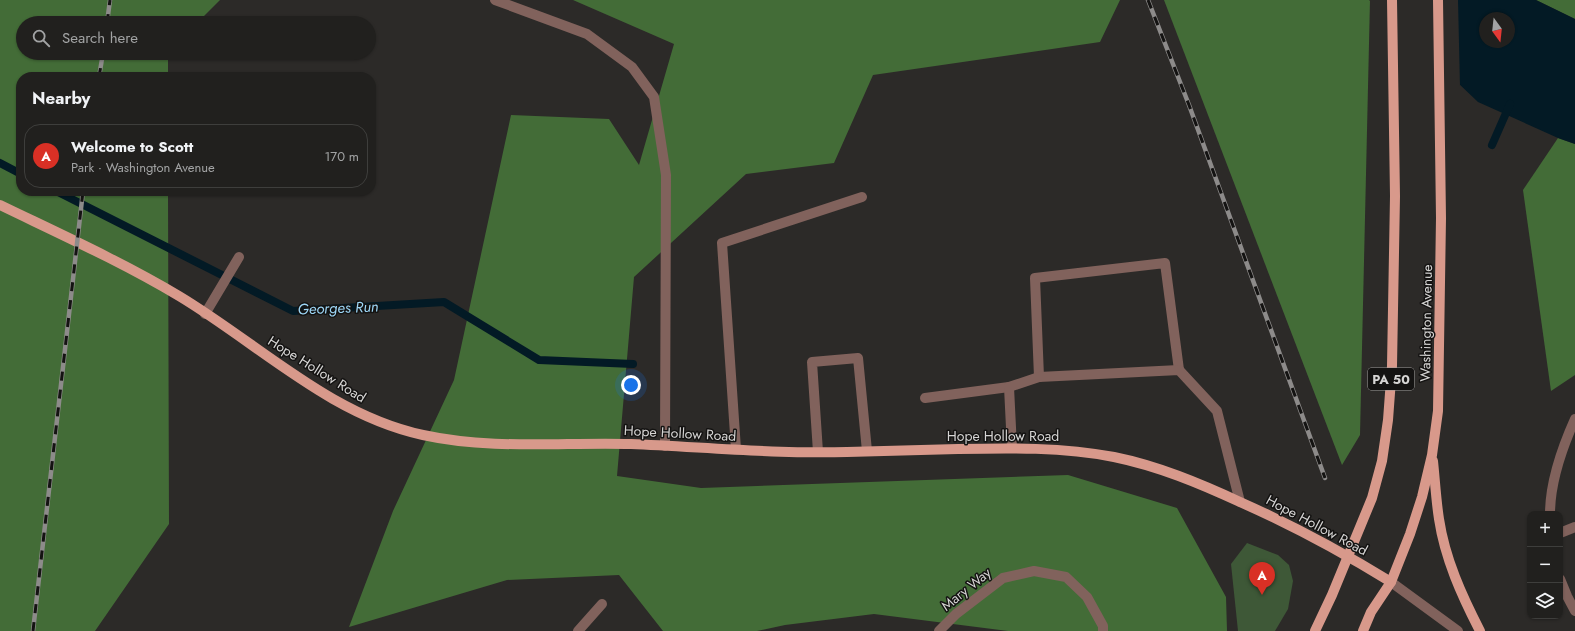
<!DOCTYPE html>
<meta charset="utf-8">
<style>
body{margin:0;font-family:Jost,sans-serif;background:#292827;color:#f1f3f6}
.controls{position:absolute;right:12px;bottom:12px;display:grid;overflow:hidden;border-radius:8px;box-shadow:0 1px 3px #0004}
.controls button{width:36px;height:36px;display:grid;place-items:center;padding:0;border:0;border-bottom:1px solid #3e3e3c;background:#21201e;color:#f1f3f6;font:20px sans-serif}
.compass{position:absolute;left:1479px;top:12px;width:36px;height:36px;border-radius:50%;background:#21201e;box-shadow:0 1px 3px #0004;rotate:165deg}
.you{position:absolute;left:631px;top:385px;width:14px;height:14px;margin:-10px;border:3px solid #fff;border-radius:50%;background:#1a73e8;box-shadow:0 0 0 6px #1a73e833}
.badge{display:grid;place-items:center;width:26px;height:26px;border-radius:50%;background:#d93025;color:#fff;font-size:13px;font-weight:700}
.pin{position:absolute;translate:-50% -33px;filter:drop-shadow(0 1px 2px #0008)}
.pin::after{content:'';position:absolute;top:21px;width:14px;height:12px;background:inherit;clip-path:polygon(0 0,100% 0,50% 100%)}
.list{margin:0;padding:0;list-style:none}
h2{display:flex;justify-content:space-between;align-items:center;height:52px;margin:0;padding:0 16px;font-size:17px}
h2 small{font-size:13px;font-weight:400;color:#a2a3a4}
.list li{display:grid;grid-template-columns:26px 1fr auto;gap:12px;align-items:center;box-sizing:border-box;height:64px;margin:0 8px 8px;padding:0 8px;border:1px solid #3e3e3c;border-radius:16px}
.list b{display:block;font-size:15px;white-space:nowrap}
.list p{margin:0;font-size:13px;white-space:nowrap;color:#a2a3a4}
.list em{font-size:13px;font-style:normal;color:#a2a3a4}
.icon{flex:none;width:22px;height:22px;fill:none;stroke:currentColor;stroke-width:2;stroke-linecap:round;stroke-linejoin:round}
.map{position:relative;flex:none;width:1575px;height:631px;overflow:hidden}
.search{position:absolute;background:#21201e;box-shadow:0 1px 3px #0004;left:16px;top:16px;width:360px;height:44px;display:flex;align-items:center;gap:10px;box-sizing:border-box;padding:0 14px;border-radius:22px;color:#a2a3a4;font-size:15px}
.panel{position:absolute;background:#21201e;box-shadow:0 1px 3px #0004;left:16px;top:72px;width:360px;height:124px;border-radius:16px}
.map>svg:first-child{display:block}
.green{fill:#3e5837}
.forest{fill:#436c37}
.water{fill:#031a25;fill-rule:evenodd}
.pier{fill:#2c2a28}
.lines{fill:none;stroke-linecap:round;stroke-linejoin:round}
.stream{stroke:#031a25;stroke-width:8}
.minor{stroke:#81625c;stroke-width:10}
.major{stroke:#d8998b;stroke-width:10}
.rail-casing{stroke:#8d8b8a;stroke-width:4.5}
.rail{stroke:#141312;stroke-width:3;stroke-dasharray:9;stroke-linecap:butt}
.labels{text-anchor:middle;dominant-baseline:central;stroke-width:3;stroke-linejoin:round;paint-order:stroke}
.shield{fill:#141312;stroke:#9c9b9a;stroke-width:1}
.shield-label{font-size:13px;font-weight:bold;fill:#d6d5d4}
.street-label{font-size:14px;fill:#d6d5d4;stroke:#141312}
.water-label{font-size:15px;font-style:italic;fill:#9dd6f6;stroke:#141312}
</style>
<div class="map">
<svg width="1575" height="631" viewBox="0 0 1575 631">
<rect width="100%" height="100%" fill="#2c2a28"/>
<polygon class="green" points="1247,543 1278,555 1289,565 1293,581 1288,609 1275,631 1238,631 1231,564"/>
<g class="forest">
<polygon points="0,0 220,0 197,23 23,23 23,53 168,53 168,77 21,77 21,191 168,191 169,524 95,631 0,631"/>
<polygon points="573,0 1120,0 1100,42 873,75 834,163 746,174 634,277 617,476 701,488 1068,475 1177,508 1226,597 1227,631 1008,631 874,614 785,625 757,631 663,631 619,575 507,580 349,627 393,511 454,380 511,115 609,119 639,165 674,44"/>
<polygon points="1164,0 1370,0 1360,435 1342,465"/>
<polygon points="1536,0 1575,0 1575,19"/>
<polygon points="1558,138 1575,144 1575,375 1551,391 1523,190"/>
</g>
<path class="water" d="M 1371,0 L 1536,0 L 1575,19 L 1575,144 L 1558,138 L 1478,102 ZM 1485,18 L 1509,18 L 1509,42 L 1485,42 Z"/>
<polygon class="pier" points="1369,0 1458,0 1460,87 1370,1"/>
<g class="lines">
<g class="stream">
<polyline points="1492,145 1510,104"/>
<polyline points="0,163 21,174"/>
<polyline points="56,191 293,311 444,302 539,360 633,364"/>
</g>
<g class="minor">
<polyline points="495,0 587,34 632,67 654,97 666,175 665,446"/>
<polyline points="205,314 239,257"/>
<polyline points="1039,377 1035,278 1165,263 1179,370"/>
<polyline points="925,398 1009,387"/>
<polyline points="1012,448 1009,387 1039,377 1179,370 1217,411 1240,502"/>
<polyline points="736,449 722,243 862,197"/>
<polyline points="818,452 812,362 858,358 867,451"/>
<path d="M 1550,514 C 1550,482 1562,448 1575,419"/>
<polyline points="1560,533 1575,527"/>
<polyline points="1560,579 1567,596 1575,611"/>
<polyline points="1391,582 1458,631"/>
<polyline points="578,631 602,604"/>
<polyline points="939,631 956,614 1003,578 1034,571 1066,577 1087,597 1103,626 1103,631"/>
</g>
<g class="major">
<path d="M 0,205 C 60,234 122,262 179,296 C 259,344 330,415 423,435 C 491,450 562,442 631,444 C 703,447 775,454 847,452 C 884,451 921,450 958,449 C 1010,448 1062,447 1114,457 C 1158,466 1199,483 1240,502 C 1292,525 1342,552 1391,582"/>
<path d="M 1433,461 C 1435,480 1436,500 1439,519 C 1445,559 1462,596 1480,631"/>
<polyline points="1315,631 1332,595 1372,498 1382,461 1388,420 1392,366 1395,196 1392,0"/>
<polyline points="1363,631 1371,612 1391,582 1410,534 1422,497 1432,455 1438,411 1441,218 1438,0"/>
</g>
<defs>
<g id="rail">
<polyline points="1148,0 1189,105 1325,478"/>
<polyline points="107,23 110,0"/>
<polyline points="99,77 103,53"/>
<polyline points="33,631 83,191"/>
</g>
</defs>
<use href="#rail" class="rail-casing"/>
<use href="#rail" class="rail"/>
</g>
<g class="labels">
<rect class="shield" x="1368" y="368" width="46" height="22" rx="3"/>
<g class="shield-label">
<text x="1391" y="379">PA 50</text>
</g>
<g class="street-label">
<text transform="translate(1426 323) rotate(-89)">Washington Avenue</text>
<text transform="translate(317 369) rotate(32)">Hope Hollow Road</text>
<text transform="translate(680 433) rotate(3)">Hope Hollow Road</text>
<text x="1003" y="436">Hope Hollow Road</text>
<text transform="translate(1317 525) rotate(28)">Hope Hollow Road</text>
<text transform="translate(966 589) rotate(-39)">Mary Way</text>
</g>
<g class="water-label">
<text transform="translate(338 308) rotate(-2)">Georges Run</text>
</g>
</g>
</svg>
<div class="controls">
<button>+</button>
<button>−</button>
<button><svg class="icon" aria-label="layers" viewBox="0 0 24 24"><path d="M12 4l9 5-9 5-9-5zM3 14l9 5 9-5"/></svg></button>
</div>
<svg class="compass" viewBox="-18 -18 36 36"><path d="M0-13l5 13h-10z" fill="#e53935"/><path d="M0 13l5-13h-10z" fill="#a2a3a4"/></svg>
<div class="you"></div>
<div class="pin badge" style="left:1262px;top:595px">A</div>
<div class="search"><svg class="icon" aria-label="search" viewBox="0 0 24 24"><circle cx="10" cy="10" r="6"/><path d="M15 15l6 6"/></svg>Search here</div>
<section class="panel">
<h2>Nearby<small></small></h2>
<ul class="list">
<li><span class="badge">A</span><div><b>Welcome to Scott</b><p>Park · Washington Avenue</p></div><em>170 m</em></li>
</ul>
</section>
</div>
